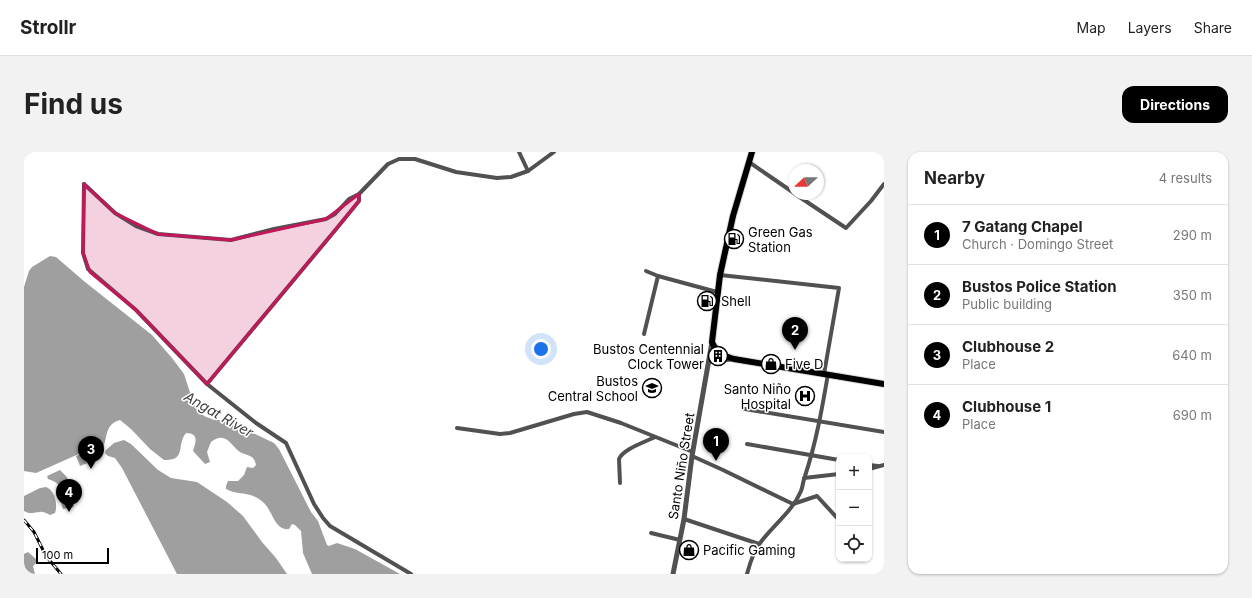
<!DOCTYPE html>
<meta charset="utf-8">
<style>
body{margin:0;font-family:Inter,sans-serif;background:#f2f2f2;color:#222}
.controls{position:absolute;right:12px;bottom:12px;display:grid;overflow:hidden;border-radius:8px;box-shadow:0 1px 3px #0004}
.controls button{width:36px;height:36px;display:grid;place-items:center;padding:0;border:0;border-bottom:1px solid #e0e0e0;background:#fff;color:#222;font:20px sans-serif}
.compass{position:absolute;left:764px;top:12px;width:36px;height:36px;border-radius:50%;background:#fff;box-shadow:0 1px 3px #0004;rotate:248deg}
.scale{position:absolute;left:12px;bottom:10px;width:73px;box-sizing:border-box;padding-left:4px;border:2px solid #000;border-top:0;font-size:11px;line-height:14px;white-space:nowrap;color:#000;-webkit-text-stroke:3px #fff;paint-order:stroke}
.you{position:absolute;left:517px;top:197px;width:14px;height:14px;margin:-10px;border:3px solid #fff;border-radius:50%;background:#1a73e8;box-shadow:0 0 0 6px #1a73e833}
.badge{display:grid;place-items:center;width:26px;height:26px;border-radius:50%;background:#000;color:#fff;font-size:13px;font-weight:700}
.pin{position:absolute;translate:-50% -33px;filter:drop-shadow(0 1px 2px #0008)}
.pin::after{content:'';position:absolute;top:21px;width:14px;height:12px;background:inherit;clip-path:polygon(0 0,100% 0,50% 100%)}
.list{margin:0;padding:0;list-style:none}
h2{display:flex;justify-content:space-between;align-items:center;height:52px;margin:0;padding:0 16px;font-size:17px}
h2 small{font-size:13px;font-weight:400;color:#767676}
.list li{display:grid;grid-template-columns:26px 1fr auto;gap:12px;align-items:center;box-sizing:border-box;height:60px;padding:0 16px;border-top:1px solid #e0e0e0}
.list b{display:block;font-size:15px;white-space:nowrap}
.list p{margin:0;font-size:13px;white-space:nowrap;color:#767676}
.list em{font-size:13px;font-style:normal;color:#767676}
.icon{flex:none;width:22px;height:22px;fill:none;stroke:currentColor;stroke-width:2;stroke-linecap:round;stroke-linejoin:round}
.map{position:relative;flex:none;width:860px;height:422px;overflow:hidden;border-radius:12px}
header{display:flex;align-items:center;gap:24px;box-sizing:border-box;height:56px;padding:0 20px;background:#fff;border-bottom:1px solid #e0e0e0}
header strong{font-size:19px}
nav{display:flex;gap:22px;margin-inline-start:auto;font-size:14px}
.intro{display:flex;align-items:center;justify-content:space-between;box-sizing:border-box;height:96px;padding:0 24px}
h1{margin:0;font-size:28px}
.button{padding:10px 18px;border-radius:12px;background:#000;color:#fff;font-size:14px;font-weight:700}
main{display:flex;gap:24px;padding:0 24px}
aside{flex:1;background:#fff;border-radius:12px;box-shadow:0 1px 3px #0004}
.map>svg:first-child{display:block}
.water{fill:#9f9f9f}
.lines{fill:none;stroke-linecap:round;stroke-linejoin:round}
.primary-casing{stroke:#dbdbdb;stroke-width:8}
.minor{stroke:#515151;stroke-width:4}
.tertiary{stroke:#515151;stroke-width:5}
.primary{stroke:#000;stroke-width:6}
.rail-casing{stroke:#000;stroke-width:3}
.rail{stroke:#fff;stroke-width:1.5;stroke-dasharray:4.5;stroke-linecap:butt}
.marked{fill:#c2185b;fill-opacity:0.2;stroke:#c2185b;stroke-width:3;stroke-linejoin:round}
.labels{text-anchor:middle;dominant-baseline:central;stroke-width:3;stroke-linejoin:round;paint-order:stroke}
.poi-label{font-size:13px;fill:#000;stroke:#fff;text-anchor:start}
.street-label{font-size:13px;fill:#000;stroke:#fff}
.water-label{font-size:14px;font-style:italic;fill:#404040;stroke:#fff}
</style>
<header>
<strong>Strollr</strong>
<nav><a>Map</a><a>Layers</a><a>Share</a></nav>
</header>
<div class="intro"><h1>Find us</h1><a class="button">Directions</a></div>
<main>
<div class="map">
<svg width="860" height="422" viewBox="0 0 860 422">
<rect width="100%" height="100%" fill="#fff"/>
<g class="water">
<path d="M 26,104 L 32,105 L 61,130 L 128,183 L 148,206 L 160,222 L 170,253 L 180,264 L 190,268 L 201,268 L 250,291 L 255,297 L 287,360 L 294,369 L 303,393 L 305,394 L 313,391 L 331,397 L 376,422 L 288,422 L 279,401 L 277,379 L 271,373 L 268,372 L 265,377 C 251,379 249,360 240,351 C 226,338 215,344 202,337 L 202,334 L 204,329 L 214,329 L 220,323 L 223,315 L 229,316 L 232,313 C 230,302 223,304 216,300 C 207,294 202,278 187,290 L 183,300 L 186,310 L 181,312 L 169,299 C 172,290 175,281 162,281 C 152,293 163,309 140,308 L 126,297 L 107,277 L 96,268 C 73,274 91,302 66,297 L 12,321 L 0,319 L 0,135 L 5,119 L 8,115 Z"/>
<polygon points="100,288 107,292 134,318 147,326 173,330 203,350 219,364 238,390 252,406 263,422 153,422 98,316 91,306 84,304 81,301 82,298 90,291"/>
<polygon points="67,298 71,308 56,314 52,304"/>
<path d="M 36,318 L 43,325 L 46,343 L 50,355 L 39,357 C 34,344 44,333 24,327 L 23,324 Z"/>
<path d="M 22,335 C 31,338 34,353 31,361 L 26,363 C 23,362 20,359 16,360 C 10,360 7,363 0,359 L 0,344 L 16,336 Z"/>
<polygon points="4,400 12,407 12,411 9,414 11,422 3,422 0,420 0,402"/>
</g>
<g class="lines">
<defs>
<path id="primary" d="M 728,0 L 709,64 L 696,123 L 688,190 C 692,200 700,204 710,207 L 860,232"/>
</defs>
<use href="#primary" class="primary-casing"/>
<g class="minor">
<polyline points="495,0 504,19"/>
<polyline points="725,10 770,41"/>
<polyline points="60,32 59,101 64,117 112,158 183,232 232,271 262,291 290,352 299,366 306,374 387,422"/>
<polyline points="60,32 91,61 112,74 134,82 207,88 250,77 302,67 311,62 325,47 335,42 364,12 375,7 391,7 432,20 473,26 487,25 504,19 530,0"/>
<polyline points="771,42 822,76 847,49 860,32"/>
<polyline points="622,119 634,124 693,140"/>
<polyline points="696,123 815,136 800,222"/>
<polyline points="620,182 634,124"/>
<polyline points="183,232 313,76 335,49 335,42"/>
<polyline points="721,257 860,280"/>
<polyline points="433,276 476,282 486,281 550,262 563,260 597,271 669,300"/>
<polyline points="723,292 815,308"/>
<polyline points="668,304 699,318 769,352 793,344 815,368"/>
<polyline points="845,313 854,314"/>
<polyline points="845,317 860,313"/>
<polyline points="780,326 815,322"/>
<path d="M 596,331 L 595,307 C 599,297 621,290 631,285"/>
<polyline points="660,367 735,392"/>
<polyline points="627,381 656,388"/>
<path d="M 723,422 C 726,412 728,403 734,394 C 747,374 768,361 777,339 C 779,334 779,329 781,324 C 792,291 798,257 804,222"/>
</g>
<g class="tertiary">
<polyline points="685,209 708,207"/>
<polyline points="649,422 660,367 668,304 688,190"/>
</g>
<use href="#primary" class="primary"/>
<defs>
<polyline id="rail" points="0,368 10,380 22,404 37,422"/>
</defs>
<use href="#rail" class="rail-casing"/>
<use href="#rail" class="rail"/>
</g>
<path class="marked" d="M 60,32 L 91,61 L 134,82 L 207,88 L 302,67 L 335,42 L 335,49 L 313,76 L 183,232 L 112,158 L 66,120 L 59,101 Z"/>
<defs>
<symbol id="fuel-ring" viewBox="-11 -11 22 22"><circle r="9.5" fill="#fff" stroke="#000" stroke-width="1.5"/><path d="M-5.5-6h7V0h2V4h1.3V-2.5L3-4.5l.8-.8L6-3V5H2.5V1h-1V6h-7ZM-4.2-4.7v3.2H.2V-4.7Z" fill="#000"/></symbol>
<symbol id="building-ring" viewBox="-11 -11 22 22"><circle r="9.5" fill="#fff" stroke="#000" stroke-width="1.5"/><path d="M-4-6H4V6H1V3H-1V6H-4ZM-2.5-4.3h1.7v1.8h-1.7ZM.8-4.3h1.7v1.8H.8ZM-2.5-1h1.7V.8h-1.7ZM.8-1h1.7V.8H.8Z" fill="#000"/></symbol>
<symbol id="shop-ring" viewBox="-11 -11 22 22"><circle r="9.5" fill="#fff" stroke="#000" stroke-width="1.5"/><path d="M-5-2.5h2.3a2.7 3.5 0 0 1 5.4 0H5L5.5 6h-11ZM-1.5-2.5h3a1.5 2.3 0 0 0-3 0Z" fill="#000"/></symbol>
<symbol id="school-ring" viewBox="-11 -11 22 22"><circle r="9.5" fill="#fff" stroke="#000" stroke-width="1.5"/><path d="M0-5L7-2L0 1L-7-2ZM-4 1L0 2.5L4 1V4Q0 6-4 4Z" fill="#000"/></symbol>
<symbol id="hospital-ring" viewBox="-11 -11 22 22"><circle r="9.5" fill="#fff" stroke="#000" stroke-width="1.5"/><path d="M-5-5h3v3.5h4V-5h3V5h-3V1.5h-4V5h-3Z" fill="#000"/></symbol>
</defs>
<g fill-rule="evenodd">
<use href="#fuel-ring" x="699" y="76" width="22" height="22"/>
<use href="#fuel-ring" x="672" y="138" width="22" height="22"/>
<use href="#building-ring" x="683" y="193" width="22" height="22"/>
<use href="#shop-ring" x="736" y="201" width="22" height="22"/>
<use href="#school-ring" x="617" y="225" width="22" height="22"/>
<use href="#hospital-ring" x="770" y="233" width="22" height="22"/>
<use href="#shop-ring" x="654" y="387" width="22" height="22"/>
</g>
<g class="labels">
<g class="poi-label">
<text x="724" y="80">Green Gas<tspan x="724" dy="15">Station</tspan></text>
<text x="697" y="149">Shell</text>
<text x="680" y="197" text-anchor="end">Bustos Centennial<tspan x="680" dy="15">Clock Tower</tspan></text>
<text x="761" y="212">Five D</text>
<text x="614" y="229" text-anchor="end">Bustos<tspan x="614" dy="15">Central School</tspan></text>
<text x="767" y="237" text-anchor="end">Santo Niño<tspan x="767" dy="15">Hospital</tspan></text>
<text x="679" y="398">Pacific Gaming</text>
</g>
<g class="street-label">
<text transform="translate(657 314) rotate(-81)">Santo Niño Street</text>
</g>
<g class="water-label">
<text transform="translate(195 262) rotate(30)">Angat River</text>
</g>
</g>
</svg>
<div class="controls">
<button>+</button>
<button>−</button>
<button><svg class="icon" aria-label="locate" viewBox="0 0 24 24"><circle cx="12" cy="12" r="6"/><path d="M12 2v4M12 18v4M2 12h4M18 12h4"/></svg></button>
</div>
<svg class="compass" viewBox="-18 -18 36 36"><path d="M0-13l5 13h-10z" fill="#e53935"/><path d="M0 13l5-13h-10z" fill="#767676"/></svg>
<div class="scale">100 m</div>
<div class="you"></div>
<div class="pin badge" style="left:692px;top:309px">1</div>
<div class="pin badge" style="left:771px;top:198px">2</div>
<div class="pin badge" style="left:67px;top:317px">3</div>
<div class="pin badge" style="left:45px;top:360px">4</div>
</div>
<aside>
<h2>Nearby<small>4 results</small></h2>
<ul class="list">
<li><span class="badge">1</span><div><b>7 Gatang Chapel</b><p>Church · Domingo Street</p></div><em>290 m</em></li>
<li><span class="badge">2</span><div><b>Bustos Police Station</b><p>Public building</p></div><em>350 m</em></li>
<li><span class="badge">3</span><div><b>Clubhouse 2</b><p>Place</p></div><em>640 m</em></li>
<li><span class="badge">4</span><div><b>Clubhouse 1</b><p>Place</p></div><em>690 m</em></li>
</ul>
</aside>
</main>
